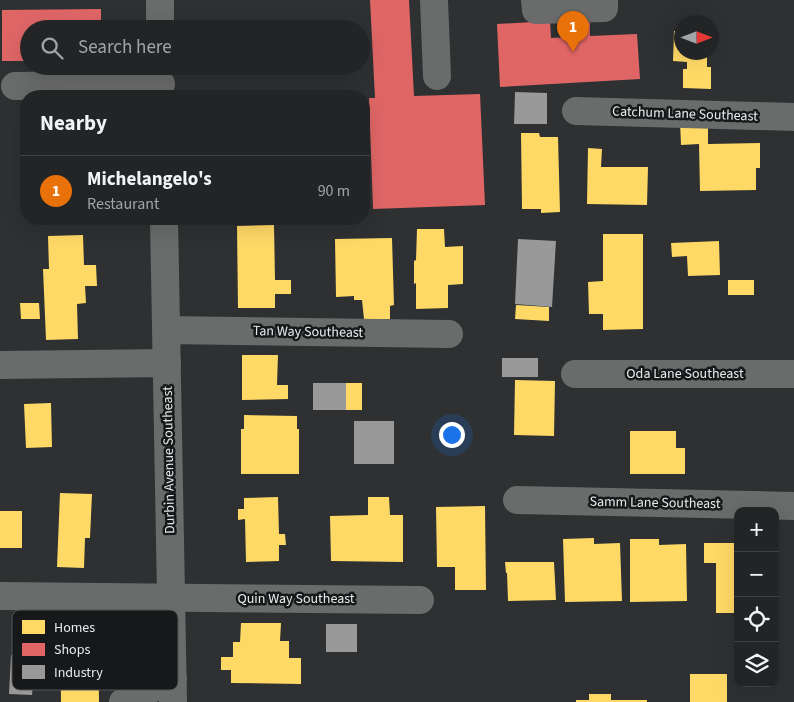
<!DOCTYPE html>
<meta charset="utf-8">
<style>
body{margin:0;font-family:"Source Sans 3",sans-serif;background:#2e3032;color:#f1f3f6}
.controls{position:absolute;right:15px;bottom:15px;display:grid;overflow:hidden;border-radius:10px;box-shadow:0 5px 20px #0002}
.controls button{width:45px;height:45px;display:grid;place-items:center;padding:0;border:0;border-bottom:1px solid #3f4143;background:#222426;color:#f1f3f6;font:25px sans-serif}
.compass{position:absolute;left:674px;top:15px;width:45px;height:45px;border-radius:50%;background:#222426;box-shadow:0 5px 20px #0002;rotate:90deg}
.you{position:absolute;left:451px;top:434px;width:18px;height:18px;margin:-12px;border:4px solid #fff;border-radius:50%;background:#1a73e8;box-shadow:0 0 0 8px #1a73e833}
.badge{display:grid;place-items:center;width:32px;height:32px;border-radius:50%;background:#a7a9ab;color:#fff;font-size:16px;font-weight:700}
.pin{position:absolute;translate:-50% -41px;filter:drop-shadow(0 1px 2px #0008)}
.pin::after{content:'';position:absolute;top:26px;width:18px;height:15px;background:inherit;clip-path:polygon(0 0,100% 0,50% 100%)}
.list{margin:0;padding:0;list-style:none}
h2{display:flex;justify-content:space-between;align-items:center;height:65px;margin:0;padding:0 20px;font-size:21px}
h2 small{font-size:16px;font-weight:400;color:#a2a4a7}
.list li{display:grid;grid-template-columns:32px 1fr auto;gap:15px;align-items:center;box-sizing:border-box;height:70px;padding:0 20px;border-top:1px solid #3f4143}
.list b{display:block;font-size:19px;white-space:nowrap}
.list p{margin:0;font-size:16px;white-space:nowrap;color:#a2a4a7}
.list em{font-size:16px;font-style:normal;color:#a2a4a7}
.icon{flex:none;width:28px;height:28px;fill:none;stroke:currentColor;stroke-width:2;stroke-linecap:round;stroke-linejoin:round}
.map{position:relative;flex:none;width:794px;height:702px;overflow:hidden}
.search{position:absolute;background:#222426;box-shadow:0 5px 20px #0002;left:20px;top:20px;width:350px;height:55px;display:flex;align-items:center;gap:12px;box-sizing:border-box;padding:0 18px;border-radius:28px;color:#a2a4a7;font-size:19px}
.panel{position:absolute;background:#222426;box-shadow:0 5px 20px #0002;left:20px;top:90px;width:350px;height:135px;border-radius:20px}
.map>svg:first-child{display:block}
.homes{fill:#ffd966}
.shops{fill:#e06666}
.industry{fill:#999}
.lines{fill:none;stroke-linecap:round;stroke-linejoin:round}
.minor{stroke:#6a6b6b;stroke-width:28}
.labels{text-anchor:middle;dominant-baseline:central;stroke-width:5;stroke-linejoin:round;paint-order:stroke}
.street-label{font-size:14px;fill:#e8eaec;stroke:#171819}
.key{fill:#171819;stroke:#565758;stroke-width:1}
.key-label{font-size:14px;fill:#e8eaec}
</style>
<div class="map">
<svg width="794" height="702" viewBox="0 0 794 702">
<rect width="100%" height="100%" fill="#2e3032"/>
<g class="homes">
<polygon points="674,31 682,31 682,52 707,52 707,67 711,67 711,89 683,88 683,69 687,69 687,62 673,61"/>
<polygon points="680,122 708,122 708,144 760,143 760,168 756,168 756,190 700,191 699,144 681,145"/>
<polygon points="521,133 539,133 540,137 558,137 560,212 541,213 541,209 522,209"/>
<polygon points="588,148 602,149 601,167 648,167 647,205 587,204"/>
<polygon points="274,225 275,280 291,280 291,294 275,294 275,308 238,308 237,226"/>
<polygon points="417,229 444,229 445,247 463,246 463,284 448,285 448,308 416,309 416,283 414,284 414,261 416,260"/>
<polygon points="603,234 643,234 643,329 603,330 603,314 589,314 588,282 603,281"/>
<polygon points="83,235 84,265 96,265 97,286 85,286 86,303 77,304 78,339 46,340 43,269 49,269 48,236"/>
<polygon points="392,238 394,305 390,306 390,319 364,319 362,300 354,300 354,296 336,297 335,239"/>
<polygon points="719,241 720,275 688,276 687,256 672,257 671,243"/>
<rect x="728" y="280" width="26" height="15"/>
<polygon points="20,303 39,303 40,319 21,319"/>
<polygon points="516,305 549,307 549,321 515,319"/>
<polygon points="242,355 278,355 277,385 288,385 288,399 242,400"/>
<polygon points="515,380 555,381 554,436 514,435"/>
<rect x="346" y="383" width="16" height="27"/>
<polygon points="51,403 52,447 26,448 24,404"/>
<polygon points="244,415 297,416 297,429 299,429 299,474 241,474 241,429 244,429"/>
<polygon points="630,431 676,431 676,448 685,448 685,474 630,474"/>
<polygon points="60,493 92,494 90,538 85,538 84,568 57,567"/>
<polygon points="278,497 279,534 285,534 286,545 279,545 279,561 246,562 245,519 238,520 238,509 244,509 244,498"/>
<polygon points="368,497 389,497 390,515 403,515 403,562 331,561 330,516 368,515"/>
<polygon points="485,506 486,590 455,590 455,567 437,567 436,507"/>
<rect x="0" y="511" width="22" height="37"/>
<polygon points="594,538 594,544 620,543 622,601 565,602 563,539"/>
<polygon points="630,539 659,539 659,545 686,544 687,601 630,602"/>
<polygon points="704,543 738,543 738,613 716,613 716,563 704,563"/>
<polygon points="505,562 554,562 556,600 508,601 507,573 506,573"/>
<polygon points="98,617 99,702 61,702 60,618"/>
<polygon points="241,623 281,623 280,641 289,641 289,658 301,658 301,684 231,683 231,670 221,670 221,657 233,657 233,642 240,642"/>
<rect x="690" y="674" width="37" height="28"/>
<polygon points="589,694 611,694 611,700 647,700 647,702 576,702 576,700 589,700"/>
</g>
<g class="shops">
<polygon points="370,0 409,0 414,96 480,94 485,205 373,209 369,98 375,98"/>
<polygon points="101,9 101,29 29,29 29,61 2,61 2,10"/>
<polygon points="550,21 551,38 569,37 568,24 590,22 590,36 637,34 640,79 500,87 497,24"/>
</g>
<g class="industry">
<polygon points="515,92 547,93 547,124 514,124"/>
<polygon points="518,239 556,241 552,307 515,304"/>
<rect x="502" y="358" width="36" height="19"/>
<rect x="313" y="383" width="33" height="27"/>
<rect x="354" y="421" width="40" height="43"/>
<rect x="326" y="624" width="31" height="28"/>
<polygon points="11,655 35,657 32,695 9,694"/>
</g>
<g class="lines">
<g class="minor">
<polyline points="160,0 160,29"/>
<polyline points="434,0 437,76"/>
<polyline points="535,0 536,10 604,8 604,0"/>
<polyline points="15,86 161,84"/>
<polyline points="576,111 794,117"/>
<polyline points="164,219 173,702"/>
<polyline points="166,330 449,334"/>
<polyline points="0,365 167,363"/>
<polyline points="575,374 794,374"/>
<polyline points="517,500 794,506"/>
<polyline points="0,596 420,600"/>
<polyline points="123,702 173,679"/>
</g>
</g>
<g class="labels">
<g class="street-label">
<text transform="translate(685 114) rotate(2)">Catchum Lane Southeast</text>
<text transform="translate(308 332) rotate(1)">Tan Way Southeast</text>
<text x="685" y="374">Oda Lane Southeast</text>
<text transform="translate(169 460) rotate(-91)">Durbin Avenue Southeast</text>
<text transform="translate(655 503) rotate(1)">Samm Lane Southeast</text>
<text x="296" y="599">Quin Way Southeast</text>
</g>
</g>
<rect x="12" y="610" width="166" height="80" rx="8" class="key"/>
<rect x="22" y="620" width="23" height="14" fill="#ffd966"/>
<rect x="22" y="643" width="23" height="13" fill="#e06666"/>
<rect x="22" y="665" width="23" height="14" fill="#999"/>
<g class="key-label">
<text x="54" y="632">Homes</text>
<text x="54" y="654">Shops</text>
<text x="54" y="677">Industry</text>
</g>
</svg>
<div class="controls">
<button>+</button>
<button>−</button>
<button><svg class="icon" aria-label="locate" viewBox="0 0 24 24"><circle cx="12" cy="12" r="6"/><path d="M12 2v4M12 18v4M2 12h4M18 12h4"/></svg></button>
<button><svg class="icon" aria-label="layers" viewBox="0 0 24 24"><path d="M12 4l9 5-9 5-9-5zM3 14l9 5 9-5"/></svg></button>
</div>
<svg class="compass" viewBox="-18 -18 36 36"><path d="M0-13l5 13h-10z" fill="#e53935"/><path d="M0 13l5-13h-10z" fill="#a2a4a7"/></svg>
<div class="you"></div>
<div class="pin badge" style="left:573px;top:52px;background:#e8710a">1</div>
<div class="search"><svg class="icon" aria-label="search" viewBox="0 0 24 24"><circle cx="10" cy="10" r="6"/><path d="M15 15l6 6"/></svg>Search here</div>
<section class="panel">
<h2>Nearby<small></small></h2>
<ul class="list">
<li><span class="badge" style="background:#e8710a">1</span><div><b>Michelangelo's</b><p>Restaurant</p></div><em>90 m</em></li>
</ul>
</section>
</div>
